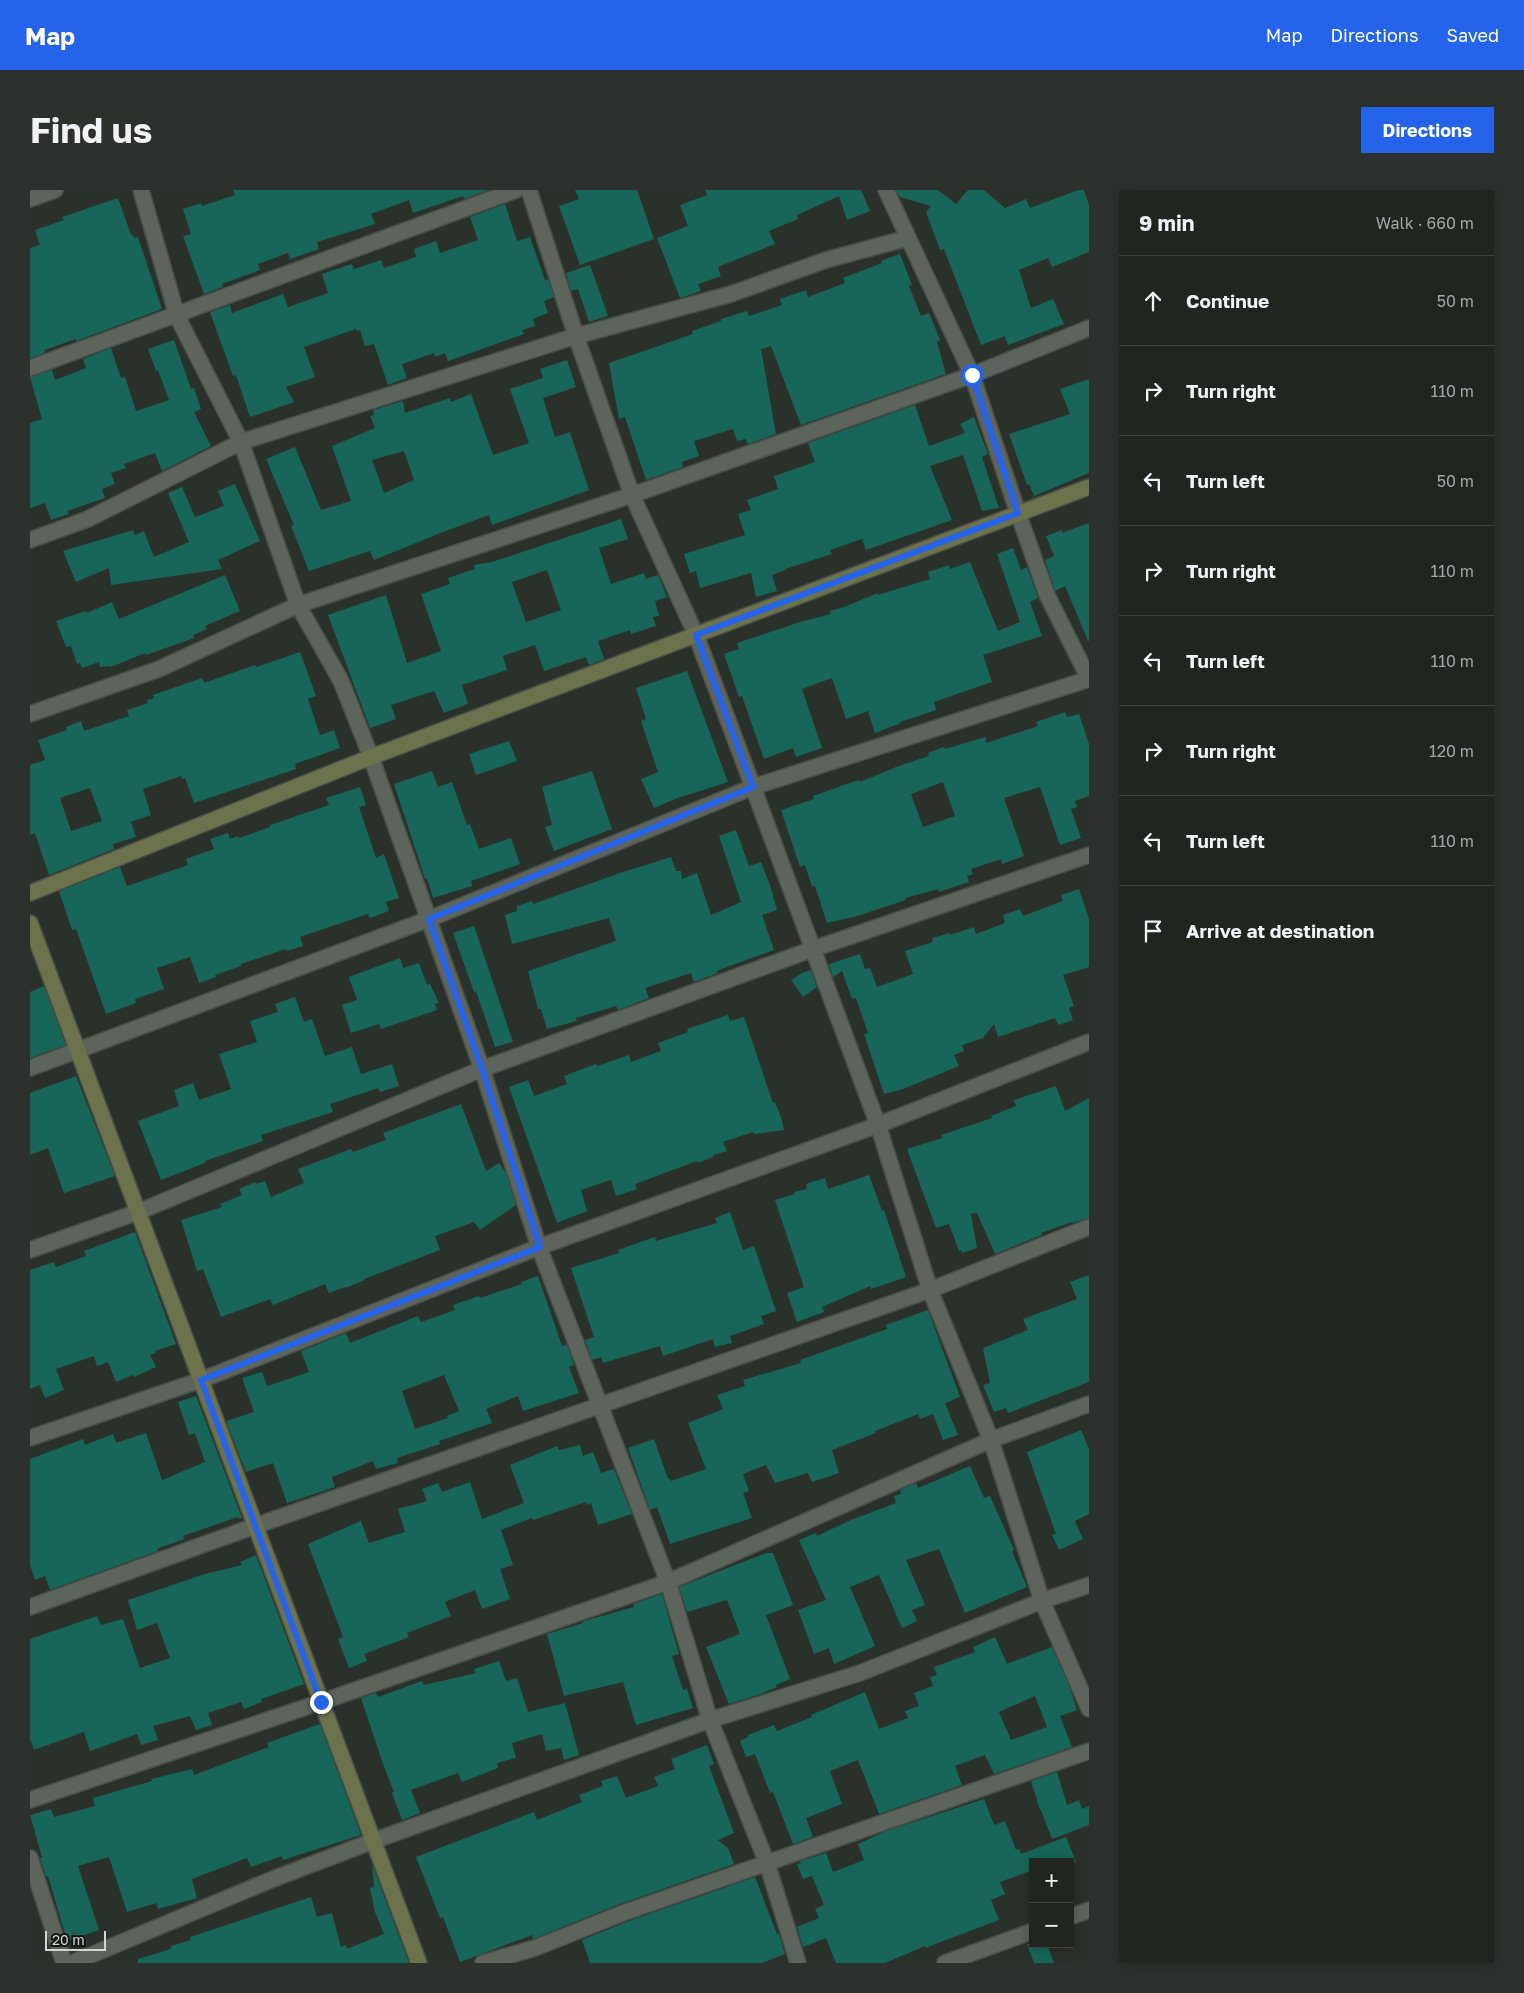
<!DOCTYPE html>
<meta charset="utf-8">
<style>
body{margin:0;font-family:"Golos Text",sans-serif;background:#2d312d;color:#f1f3f6}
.controls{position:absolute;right:15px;bottom:15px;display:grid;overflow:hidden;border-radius:0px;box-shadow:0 2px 12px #0003}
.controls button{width:45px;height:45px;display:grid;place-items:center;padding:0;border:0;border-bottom:1px solid #3d423e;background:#202520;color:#f1f3f6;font:25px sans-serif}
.scale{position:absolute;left:15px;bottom:12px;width:61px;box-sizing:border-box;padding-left:5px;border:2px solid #d3d7d2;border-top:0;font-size:14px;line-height:18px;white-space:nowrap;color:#d3d7d2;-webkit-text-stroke:4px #151815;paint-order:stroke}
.stop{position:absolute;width:15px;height:15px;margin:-11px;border:4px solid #2563eb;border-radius:50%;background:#fff}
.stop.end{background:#2563eb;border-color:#fff;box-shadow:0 1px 5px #0008}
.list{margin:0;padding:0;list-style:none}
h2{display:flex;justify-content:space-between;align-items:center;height:65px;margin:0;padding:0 20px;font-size:21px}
h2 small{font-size:16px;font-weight:400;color:#a2a5a5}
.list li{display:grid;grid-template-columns:32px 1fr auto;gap:15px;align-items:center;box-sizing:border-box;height:90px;padding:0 20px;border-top:1px solid #3d423e}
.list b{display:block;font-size:19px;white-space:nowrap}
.list em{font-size:16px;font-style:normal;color:#a2a5a5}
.icon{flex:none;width:28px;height:28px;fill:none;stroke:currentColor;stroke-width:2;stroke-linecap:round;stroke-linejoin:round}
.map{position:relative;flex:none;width:1059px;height:1773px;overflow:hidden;border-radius:0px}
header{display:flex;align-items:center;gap:30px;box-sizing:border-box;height:70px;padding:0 25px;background:#2563eb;color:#fff}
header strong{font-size:24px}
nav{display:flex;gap:28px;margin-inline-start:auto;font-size:18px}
.intro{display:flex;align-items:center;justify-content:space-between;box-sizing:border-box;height:120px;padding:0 30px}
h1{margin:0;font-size:35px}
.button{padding:12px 22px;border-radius:0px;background:#2563eb;color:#fff;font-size:18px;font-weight:700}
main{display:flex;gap:30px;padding:0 30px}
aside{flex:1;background:#202520;border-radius:0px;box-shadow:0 2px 12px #0003}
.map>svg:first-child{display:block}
.building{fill:#186659;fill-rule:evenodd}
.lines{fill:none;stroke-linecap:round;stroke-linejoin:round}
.street-casing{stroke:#494e48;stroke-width:18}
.secondary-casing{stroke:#494e48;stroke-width:18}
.street{stroke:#5c645c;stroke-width:15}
.secondary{stroke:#6c724c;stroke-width:15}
.route{stroke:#2563eb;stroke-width:6}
</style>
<header>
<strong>Map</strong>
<nav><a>Map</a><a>Directions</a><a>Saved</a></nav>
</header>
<div class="intro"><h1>Find us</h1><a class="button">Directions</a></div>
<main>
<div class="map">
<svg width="1059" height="1773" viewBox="0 0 1059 1773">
<rect width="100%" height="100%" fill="#2a312a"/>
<g class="building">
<polygon points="203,0 459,0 434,9 433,6 383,23 379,10 341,24 345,34 287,52 289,59 260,69 258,63 228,74 230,80 192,94 193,97 174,104 153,46 161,44 153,19 171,13 172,16 205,5"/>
<polygon points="545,0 607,0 624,49 550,75 529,16 549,9"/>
<polygon points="675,0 831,0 840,21 817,30 809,6 767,25 768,29 739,41 745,54 688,77 691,86 668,94 671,101 650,108 627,48 658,36 650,15 677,5"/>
<polygon points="866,0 908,0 926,14 938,0 954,0 975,18 996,9 1000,18 1048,0 1054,0 1059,15 1059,62 1022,77 1018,68 989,80 1001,118 1023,109 1034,134 978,155 975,146 951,155 914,59 910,60 896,22 901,16 870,7"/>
<polygon points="88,8 101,45 103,45 104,48 108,47 132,119 46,151 46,149 14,160 15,163 0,168 0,58 10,55 5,40 34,30 32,27"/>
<polygon points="475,14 487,51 500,47 515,90 518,89 524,107 514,111 518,123 503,129 505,136 492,140 494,144 418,171 415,163 405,167 404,163 372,174 377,188 358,195 344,154 335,156 330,140 327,141 326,139 274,157 285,187 256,197 264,212 220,227 206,185 203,186 180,122 200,115 202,123 253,104 258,117 298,103 292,84 322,74 324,79 351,70 354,78 386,67 384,59 406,51 410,63 448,50 440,27"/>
<polygon points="870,64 882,95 879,96 891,126 899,123 910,150 907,152 916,184 771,235 741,156 731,159 746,244 718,254 716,249 707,251 703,239 664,251 669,266 652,272 653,277 616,290 595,227 589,229 579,173 663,144 662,141 691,131 691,129 717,121 719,126 752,115 750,109 776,100 778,107 815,93 813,88 852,73 851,71"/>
<polygon points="560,75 578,126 559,132 548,99 541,101 536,83"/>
<polygon points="144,150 161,199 164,198 171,219 164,222 181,256 132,281 125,263 94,274 96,278 81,283 85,294 72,299 75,308 37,321 39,324 21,330 15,313 0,318 0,233 12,229 0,187 22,180 25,190 56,178 53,169 81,158 91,188 95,187 106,221 139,210 128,180 126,181 118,159"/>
<path d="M 537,170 L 546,197 L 513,208 L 525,247 L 540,242 L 559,300 L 462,335 L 459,325 L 413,342 L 344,370 L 340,361 L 279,381 L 261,336 L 264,335 L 236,269 L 265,257 L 291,320 L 321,311 L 302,256 L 345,238 L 340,226 L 344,225 L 343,220 L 373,211 L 375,223 L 420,208 L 421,212 L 441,204 L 463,265 L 499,253 L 480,199 L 513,188 L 510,179 ZM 374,261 L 384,290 L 354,303 L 342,270 Z"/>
<polygon points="1059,189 1059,283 1004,306 999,294 997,295 979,244 1040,224 1030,199"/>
<polygon points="885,215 899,256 935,243 930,234 944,227 958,264 952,267 969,318 952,321 933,265 900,276 922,330 836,360 832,349 800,360 802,364 755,379 756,380 742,385 747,401 726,407 721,383 670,398 666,381 660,383 654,364 715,345 708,324 721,320 717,310 748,299 744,286 785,272 778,253"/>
<polygon points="205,294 230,351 188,370 192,379 81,395 79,378 46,392 33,361 103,340 105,345 114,341 124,367 159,352 138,303 152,297 165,327 194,316 188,301"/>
<path d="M 591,329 L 598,349 L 569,358 L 581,394 L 614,383 L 616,389 L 628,385 L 637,407 L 625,411 L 629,426 L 623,427 L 626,436 L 601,444 L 600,440 L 568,451 L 574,469 L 559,475 L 556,467 L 514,481 L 505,455 L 473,466 L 477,480 L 432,495 L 438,514 L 414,523 L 404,501 L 361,515 L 366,529 L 340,538 L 298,425 L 356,405 L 377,473 L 411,461 L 391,404 L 420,394 L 418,388 L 445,379 L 444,375 L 462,372 ZM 517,380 L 531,420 L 496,432 L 482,392 Z"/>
<polygon points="1059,333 1059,451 1058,451 1035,396 1025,401 1015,370 1024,366 1016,346 1032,340 1032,343"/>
<polygon points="983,358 991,380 997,377 1008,408 1000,412 1012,446 953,465 962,492 904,512 906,520 870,532 871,533 845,543 838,521 816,529 802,488 772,499 792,558 766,567 763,558 734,569 712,506 709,507 694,464 709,459 707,453 770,432 801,424 800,421 814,417 848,403 848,405 900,389 898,382 919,375 920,379 940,372 968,441 990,432 967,364"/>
<polygon points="195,385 210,421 175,436 177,439 163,445 164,448 116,465 115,463 81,477 80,476 70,477 69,472 52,478 50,473 47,474 41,456 36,457 26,431 56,421 57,423 82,412 89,429"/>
<path d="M 270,462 L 286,506 L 278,509 L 290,545 L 304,540 L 310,558 L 265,574 L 266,579 L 164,613 L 155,588 L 152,589 L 151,586 L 113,599 L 121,625 L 101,632 L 106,647 L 83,654 L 84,659 L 19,685 L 5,643 L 0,645 L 0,575 L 15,570 L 8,550 L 37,540 L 36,537 L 51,531 L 54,541 L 99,526 L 97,520 L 118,513 L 117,510 L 124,508 L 123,505 L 172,488 L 174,493 L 225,475 L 226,477 ZM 60,598 L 72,631 L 41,641 L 30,608 Z"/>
<polygon points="657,481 698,592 645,609 624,618 611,589 628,582 611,531 616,529 606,498"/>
<path d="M 1035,522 L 1037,527 L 1049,524 L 1059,554 L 1059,606 L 1045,611 L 1047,617 L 1041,619 L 1051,648 L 1030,655 L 1010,597 L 974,608 L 994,666 L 972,674 L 971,669 L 941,679 L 943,684 L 937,686 L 939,692 L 909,702 L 908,699 L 875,708 L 876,710 L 827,726 L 797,733 L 785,696 L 782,697 L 775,675 L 770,677 L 751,620 L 784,609 L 783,606 L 814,595 L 829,590 L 830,592 L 866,577 L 899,566 L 898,563 L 914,557 L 915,559 L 956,547 L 956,553 L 1008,536 L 1006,532 ZM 913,592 L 925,626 L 893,637 L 881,604 Z"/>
<polygon points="479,551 487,571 446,585 439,564"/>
<polygon points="402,581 408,597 422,592 437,635 440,634 449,659 481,648 490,674 441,691 442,696 403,708 397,688 395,689 364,594"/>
<polygon points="562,581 582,639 524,661 515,637 522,635 512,597"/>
<polygon points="330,597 336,615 329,617 346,668 354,664 369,708 356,712 359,721 340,728 338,724 270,747 273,756 257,761 256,759 211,774 211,776 185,785 186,787 169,793 160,767 127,778 134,799 105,809 106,813 76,824 46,739 42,740 29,701 90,677 97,696 158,675 156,669 184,659 180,649 198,643 200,649 208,646 209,648 240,637 240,635 299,615 296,608"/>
<polygon points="706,640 719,676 731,672 740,695 747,720 732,725 744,760 702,775 687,781 688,783 664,792 661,783 615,798 619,808 588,820 586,816 546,828 547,831 517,839 511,819 508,819 498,781 586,751 579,728 482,754 475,725 487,721 487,716 502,711 503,714 590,683 641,667 646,681 651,681 652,689 667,683 681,725 711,712 689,646"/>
<polygon points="1049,699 1059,729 1059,777 1033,785 1044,816 1039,818 1043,830 1028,835 1025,828 968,847 964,834 953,848 932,855 934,861 924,865 929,876 873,899 854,904 834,844 838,843 826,808 822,809 812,781 803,787 799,774 830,764 835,779 840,778 847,797 883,784 875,761 903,752 902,748 920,743 920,745 944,737 946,744 975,733 973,725 990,719 993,726 1033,711 1031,705"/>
<polygon points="444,736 483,852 465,857 446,801 444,802 423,743"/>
<polygon points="370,768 373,778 389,773 397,795 400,794 409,813 405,814 407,820 351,839 349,834 321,843 312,815 327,810 319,787"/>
<polygon points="781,780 787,797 773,807 761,790 772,783"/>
<polygon points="14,796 36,855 0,868 0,802"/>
<polygon points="265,807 274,832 282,829 295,866 322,857 331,884 362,874 369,896 350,902 348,898 300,914 303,922 231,945 233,951 175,971 175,973 131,990 108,931 149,916 144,900 163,893 169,910 201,899 189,864 227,852 220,831 248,822 245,814"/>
<polygon points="698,825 700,831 714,827 743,913 745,912 751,927 754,940 724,944 723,942 693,952 697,961 683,965 683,967 668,973 667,971 605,994 607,999 586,1006 581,990 551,1000 557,1021 527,1033 479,897 498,890 504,906 537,894 534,886 566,874 567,876 599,865 601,872 631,861 628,853 658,842 657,839"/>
<polygon points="46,886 85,986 34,1003 18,958 0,965 0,903"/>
<polygon points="1026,896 1035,921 1059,908 1059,1028 1042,1033 1042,1032 1011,1043 1012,1045 965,1064 947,1023 941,1024 947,1058 932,1063 931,1060 929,1061 919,1034 906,1038 877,959 912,948 911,945 962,928 961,926 986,916 984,910"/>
<polygon points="431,914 456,981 469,973 476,983 486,1015 450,1040 444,1032 405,1046 410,1060 334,1089 335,1090 315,1098 315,1097 299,1103 295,1094 243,1115 240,1109 191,1127 173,1079 167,1081 151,1030 192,1017 190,1014 212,1005 209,999 225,992 226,994 235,991 241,1007 274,993 268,979 321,959 323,962 356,950 353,943"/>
<polygon points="839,985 852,1021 854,1020 876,1087 841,1099 840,1096 792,1117 794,1122 767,1132 757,1103 774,1097 745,1010 765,1004 764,1002 777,999 776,994 795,988 798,999"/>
<polygon points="700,1022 713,1060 724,1056 746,1121 731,1126 734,1134 700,1146 702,1153 685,1157 683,1149 633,1166 630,1156 573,1173 571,1167 562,1170 555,1150 564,1147 541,1078 589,1063 588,1060 625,1047 626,1051 687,1033 685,1028"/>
<polygon points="105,1042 146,1154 125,1161 126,1163 120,1165 126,1177 104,1187 103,1185 86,1192 78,1172 67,1176 64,1166 26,1179 34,1200 15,1208 10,1195 0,1199 0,1080 24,1072 26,1077 56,1066 54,1061"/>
<polygon points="1059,1085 1059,1192 978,1223 976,1218 964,1222 953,1195 960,1193 953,1158 998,1140 993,1129 1047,1109 1040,1092"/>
<path d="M 508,1086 L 532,1156 L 537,1155 L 544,1175 L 539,1177 L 549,1203 L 493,1221 L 488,1206 L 456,1219 L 462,1233 L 409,1251 L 410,1254 L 367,1268 L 368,1273 L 346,1279 L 343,1271 L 302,1287 L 305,1297 L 257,1313 L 243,1273 L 216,1282 L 196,1231 L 224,1222 L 212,1188 L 232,1182 L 237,1196 L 279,1182 L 271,1161 L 316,1143 L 320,1153 L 388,1126 L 391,1132 L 425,1120 L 423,1115 L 449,1106 L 450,1108 L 492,1094 L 491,1092 ZM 414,1185 L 429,1221 L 417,1226 L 418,1228 L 385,1239 L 372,1201 Z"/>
<polygon points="898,1120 930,1207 915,1213 928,1245 913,1250 903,1224 890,1229 888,1224 845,1241 846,1243 802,1260 809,1283 782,1292 778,1283 745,1293 736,1275 713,1284 719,1301 713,1303 722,1328 640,1354 627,1317 620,1320 598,1258 624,1249 638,1289 640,1289 641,1291 676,1279 658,1233 693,1219 687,1205 715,1196 713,1190 771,1173 770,1170 857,1139 856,1135"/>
<polygon points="166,1206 212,1328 209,1329 208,1327 153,1346 154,1349 127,1359 128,1361 20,1400 15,1386 5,1390 0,1375 0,1269 53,1249 55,1255 83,1244 86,1253 116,1243 132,1290 175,1272 165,1243 159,1245 148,1212"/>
<polygon points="1051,1240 1059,1259 1059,1324 1045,1331 1053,1349 1029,1360 1022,1345 1026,1344 997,1262"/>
<polygon points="550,1255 553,1266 563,1262 571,1283 584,1279 602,1324 568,1335 561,1313 557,1315 556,1312 503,1330 502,1328 471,1340 483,1375 470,1379 480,1409 452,1419 445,1400 415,1412 421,1426 377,1443 379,1447 334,1464 337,1471 319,1478 308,1449 313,1447 278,1354 331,1331 339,1353 375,1342 368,1319 397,1311 392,1299 408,1293 412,1302 440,1292 452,1329 494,1313 480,1275 527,1256 529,1260"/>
<polygon points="940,1276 954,1308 960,1306 984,1360 982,1361 997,1397 935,1423 909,1359 876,1370 895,1415 882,1420 887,1431 872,1438 849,1385 820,1397 845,1456 804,1474 799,1458 784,1464 768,1420 796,1410 769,1350 786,1343 787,1346 821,1330 866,1313 864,1306 871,1304 870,1300 886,1293 888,1298"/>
<polygon points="736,1363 743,1363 763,1415 736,1425 760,1489 746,1495 747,1497 731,1504 699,1514 676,1457 710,1444 697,1410 657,1422 649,1397"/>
<polygon points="226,1365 274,1494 231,1509 232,1512 214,1519 211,1512 178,1523 182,1535 166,1540 160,1526 123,1536 128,1550 111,1555 107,1544 60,1561 54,1542 4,1560 0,1549 0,1449 67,1426 71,1435 93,1429 110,1478 140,1468 127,1433 107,1440 98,1410 175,1384 212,1375 210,1372"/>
<polygon points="632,1404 649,1464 642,1466 653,1500 657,1499 663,1518 606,1535 593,1492 534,1506 517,1444 553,1433 552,1432 554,1431 604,1417 603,1414"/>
<path d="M 965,1447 L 977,1474 L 1022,1457 L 1040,1498 L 1047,1520 L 1030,1526 L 1042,1557 L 964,1584 L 955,1565 L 925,1576 L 932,1595 L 849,1624 L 828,1570 L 800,1581 L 812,1614 L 776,1628 L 783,1647 L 763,1654 L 743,1602 L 740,1603 L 725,1564 L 716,1567 L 710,1551 L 718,1547 L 718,1545 L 744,1535 L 747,1541 L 782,1527 L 781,1525 L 835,1502 L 849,1539 L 878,1528 L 875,1521 L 889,1516 L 884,1503 L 903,1496 L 900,1487 L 907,1485 L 904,1477 L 945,1462 L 943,1457 ZM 1005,1506 L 1017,1537 L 981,1550 L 969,1522 Z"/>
<polygon points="469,1471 476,1491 487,1488 498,1522 535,1513 549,1565 534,1570 531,1558 516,1561 512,1544 482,1553 486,1568 467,1573 468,1578 432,1592 428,1583 381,1600 390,1623 372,1630 362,1603 364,1602 353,1574 331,1508 346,1503 348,1507 392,1491 394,1495 446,1483 444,1479"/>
<polygon points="290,1534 331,1645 253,1670 252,1666 221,1677 217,1668 162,1689 167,1708 128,1719 126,1713 97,1722 79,1667 48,1676 69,1740 37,1751 18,1686 16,1687 10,1668 12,1667 0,1625 21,1619 24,1627 65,1616 63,1608 122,1591 121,1589 162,1579 164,1585 239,1557 237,1553"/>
<polygon points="677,1555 684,1574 679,1576 704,1643 688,1650 698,1658 704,1674 590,1714 503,1749 502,1745 430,1772 413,1727 410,1728 386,1667 504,1622 507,1630 552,1612 549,1605 573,1596 571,1591 587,1586 596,1608 628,1596 624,1587 645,1579 641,1569"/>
<polygon points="1027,1582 1037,1615 1049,1610 1052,1619 1059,1616 1059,1635 1022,1649 1011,1620 1010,1620 1001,1591"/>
<polygon points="954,1609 964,1635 975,1631 986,1660 989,1659 991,1664 1036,1647 1046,1672 1003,1672 1003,1680 970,1692 975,1704 961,1710 969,1730 895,1758 895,1756 855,1773 806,1773 796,1748 773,1757 767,1737 789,1728 785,1719 794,1715 782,1686 773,1689 767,1674 771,1673 770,1671 796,1663 803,1682 834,1670 828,1654 856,1641"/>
<polygon points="342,1674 379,1773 108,1773 108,1769 141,1759 141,1756 161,1750 160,1747 281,1707 287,1727 302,1723 311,1757 316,1755 317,1759 354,1744 345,1722 340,1698 344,1697"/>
<polygon points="725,1687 747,1744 749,1744 755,1764 732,1773 560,1773 552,1750 596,1732"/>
<polygon points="997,1754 1017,1754 1024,1773 1004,1773"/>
</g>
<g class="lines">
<defs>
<g id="street">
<polyline points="111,0 147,126 211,252 268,415 311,491 341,567 452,879 509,1057 638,1392 680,1530 737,1673 768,1773"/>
<polyline points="499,0 546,146 602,305 666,445 723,597 848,935 900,1100 961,1250 1012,1411 1059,1519"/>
<polyline points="856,0 942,185 988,323 1017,405 1059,489"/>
<polyline points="0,9 25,0"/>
<polyline points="0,178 486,0"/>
<polyline points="0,350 58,329 211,252 546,146 701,104 796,70 878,48"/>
<polyline points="0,524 129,479 268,415 602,305 942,185 1059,138"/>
<polyline points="0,878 399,729 723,597 1059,489"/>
<polyline points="0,1060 108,1022 452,879 783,759 1059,665"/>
<polyline points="0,1248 171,1190 509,1057 848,935 1059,852"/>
<polyline points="0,1417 225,1336 900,1100 1059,1037"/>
<polyline points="0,1610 291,1512 638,1392 961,1250 1059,1214"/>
<polyline points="0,1668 34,1773"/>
<polyline points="1040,1727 1059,1720"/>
<polyline points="42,1773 243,1689 343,1651 680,1530 830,1483 1012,1411 1059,1395"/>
<polyline points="453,1773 505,1758 593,1723 1059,1561"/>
<polyline points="915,1773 1003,1741"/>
</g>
<g id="secondary">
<polyline points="0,703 341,567 1059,297"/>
<polyline points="0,733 389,1773"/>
</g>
</defs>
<use href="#street" class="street-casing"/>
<use href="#secondary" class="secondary-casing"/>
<use href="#street" class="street"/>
<use href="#secondary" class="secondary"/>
</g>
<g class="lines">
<polyline class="route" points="291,1512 171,1190 510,1057 452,879 399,729 723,597 666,445 988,323 942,185"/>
</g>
</svg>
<div class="controls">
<button>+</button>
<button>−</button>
</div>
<div class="scale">20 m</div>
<div class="stop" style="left:942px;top:185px"></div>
<div class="stop end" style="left:291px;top:1512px"></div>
</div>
<aside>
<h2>9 min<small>Walk · 660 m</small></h2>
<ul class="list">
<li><svg class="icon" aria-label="ahead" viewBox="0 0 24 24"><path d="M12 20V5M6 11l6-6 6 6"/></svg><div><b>Continue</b></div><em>50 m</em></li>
<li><svg class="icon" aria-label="right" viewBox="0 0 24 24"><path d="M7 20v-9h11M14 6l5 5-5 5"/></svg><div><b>Turn right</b></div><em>110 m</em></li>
<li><svg class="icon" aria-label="left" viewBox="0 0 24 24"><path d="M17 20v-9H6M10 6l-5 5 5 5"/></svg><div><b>Turn left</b></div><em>50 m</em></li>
<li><svg class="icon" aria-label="right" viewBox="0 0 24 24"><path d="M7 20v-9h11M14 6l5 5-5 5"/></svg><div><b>Turn right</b></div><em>110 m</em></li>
<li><svg class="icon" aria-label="left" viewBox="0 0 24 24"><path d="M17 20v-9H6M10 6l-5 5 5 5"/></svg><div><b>Turn left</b></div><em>110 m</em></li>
<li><svg class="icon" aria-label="right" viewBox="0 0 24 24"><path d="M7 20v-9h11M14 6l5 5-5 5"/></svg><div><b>Turn right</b></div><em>120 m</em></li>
<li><svg class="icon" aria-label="left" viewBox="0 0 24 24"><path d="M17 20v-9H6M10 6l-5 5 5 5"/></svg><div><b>Turn left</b></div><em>110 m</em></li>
<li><svg class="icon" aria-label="arrive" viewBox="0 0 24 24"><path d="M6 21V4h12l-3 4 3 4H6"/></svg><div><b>Arrive at destination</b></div></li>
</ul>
</aside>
</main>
